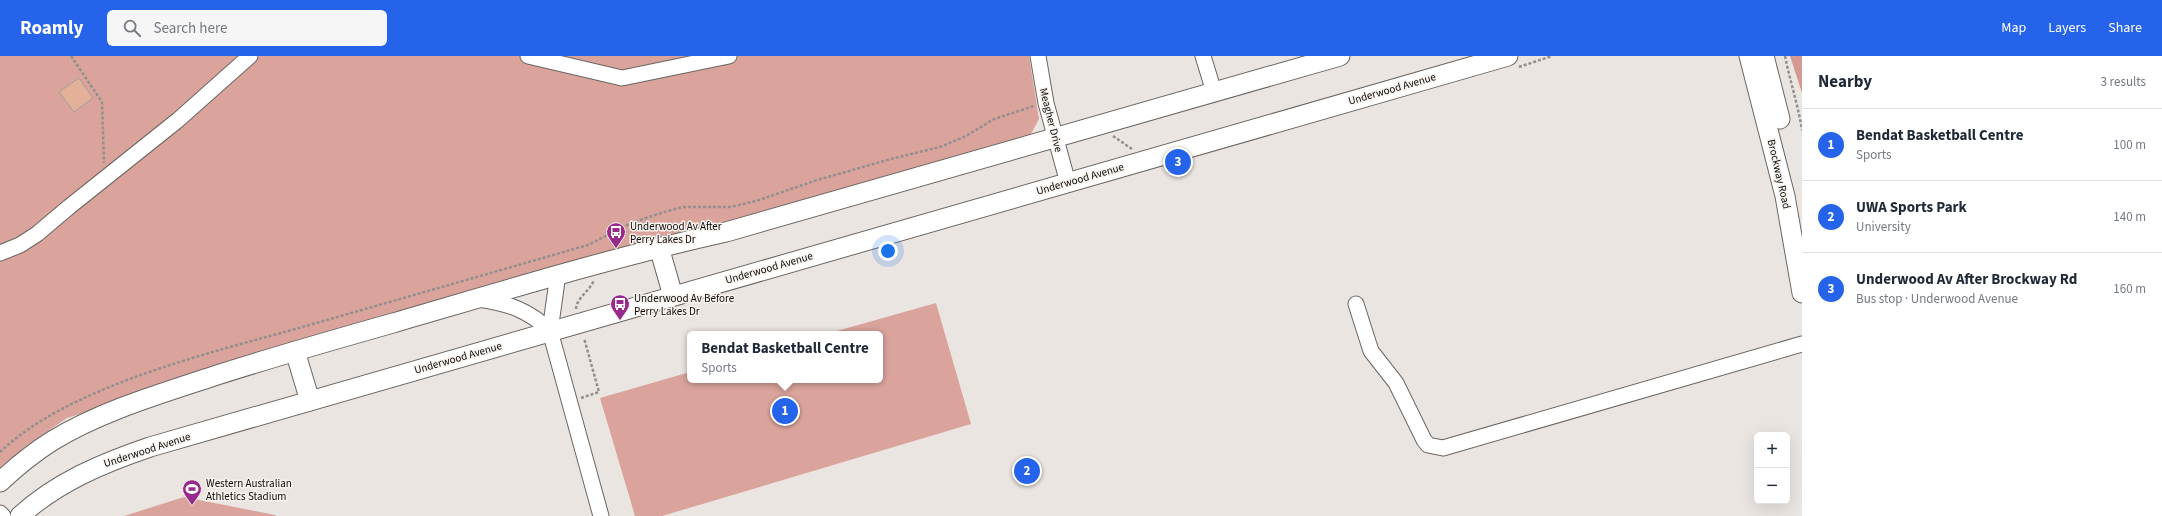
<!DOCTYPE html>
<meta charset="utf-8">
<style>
body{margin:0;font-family:"Source Sans 3",sans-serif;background:#f6f6f7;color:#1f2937}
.controls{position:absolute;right:12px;bottom:12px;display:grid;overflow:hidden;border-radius:6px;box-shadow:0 4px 16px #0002}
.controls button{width:36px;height:36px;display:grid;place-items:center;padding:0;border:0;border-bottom:1px solid #e0e1e3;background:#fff;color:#1f2937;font:20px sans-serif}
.you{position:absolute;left:888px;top:195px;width:14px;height:14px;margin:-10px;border:3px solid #fff;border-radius:50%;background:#1a73e8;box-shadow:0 0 0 6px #1a73e833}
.badge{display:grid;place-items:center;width:26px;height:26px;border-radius:50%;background:#2563eb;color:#fff;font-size:13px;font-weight:700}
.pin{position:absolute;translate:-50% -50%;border:2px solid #fff;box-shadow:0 1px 4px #0006}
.popup{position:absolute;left:687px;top:275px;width:196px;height:52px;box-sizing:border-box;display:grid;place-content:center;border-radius:6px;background:#fff;filter:drop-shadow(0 1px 3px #0005);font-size:13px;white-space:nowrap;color:#747a83}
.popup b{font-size:15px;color:#1f2937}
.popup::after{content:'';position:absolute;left:50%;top:100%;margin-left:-8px;border:8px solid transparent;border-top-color:#fff}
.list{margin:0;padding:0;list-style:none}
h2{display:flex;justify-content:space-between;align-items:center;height:52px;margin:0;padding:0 16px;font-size:17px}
h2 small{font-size:13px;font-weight:400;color:#747a83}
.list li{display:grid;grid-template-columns:26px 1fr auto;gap:12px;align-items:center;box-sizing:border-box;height:72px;padding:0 16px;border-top:1px solid #e0e1e3}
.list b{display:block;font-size:15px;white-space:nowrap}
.list p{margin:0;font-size:13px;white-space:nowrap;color:#747a83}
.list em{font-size:13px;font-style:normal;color:#747a83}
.icon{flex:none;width:22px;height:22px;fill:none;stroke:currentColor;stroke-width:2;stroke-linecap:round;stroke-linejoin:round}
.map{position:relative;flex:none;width:1802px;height:460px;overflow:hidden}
header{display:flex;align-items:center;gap:24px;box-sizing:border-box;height:56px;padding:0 20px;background:#2563eb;color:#fff}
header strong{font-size:19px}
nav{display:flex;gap:22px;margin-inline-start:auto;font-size:14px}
.search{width:280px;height:36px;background:#f6f6f7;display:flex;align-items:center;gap:10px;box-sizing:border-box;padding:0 14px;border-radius:6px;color:#747a83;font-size:15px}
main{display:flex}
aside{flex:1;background:#fff}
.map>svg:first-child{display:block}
.green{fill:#daa49c}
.forest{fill:#d29a92}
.building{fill:#e3b098;stroke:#a59f9c}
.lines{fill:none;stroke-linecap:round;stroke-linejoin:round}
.minor-casing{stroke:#6b6662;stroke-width:17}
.major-casing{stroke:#6b6662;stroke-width:21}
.path{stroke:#938f8c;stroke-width:2.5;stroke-dasharray:3 2;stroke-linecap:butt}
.minor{stroke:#fff;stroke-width:15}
.major{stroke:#fff;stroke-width:19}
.labels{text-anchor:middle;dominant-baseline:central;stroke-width:3;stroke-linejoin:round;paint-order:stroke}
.street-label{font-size:11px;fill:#0d0c0a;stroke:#f8f3ee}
.poi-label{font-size:11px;fill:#0d0c0a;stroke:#f8f3ee;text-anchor:start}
</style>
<header>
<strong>Roamly</strong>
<div class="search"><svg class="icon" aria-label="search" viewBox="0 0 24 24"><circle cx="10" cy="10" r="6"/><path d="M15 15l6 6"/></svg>Search here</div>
<nav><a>Map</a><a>Layers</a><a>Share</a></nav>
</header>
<main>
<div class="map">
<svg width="1802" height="460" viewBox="0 0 1802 460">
<rect width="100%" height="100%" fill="#ebe5e1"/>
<g class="green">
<polygon points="0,0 1029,0 1039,63 1031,78 1021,83 761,158 578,203 67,362 26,390 0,413"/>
<polygon points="936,247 971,368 662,460 635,460 600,342 690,316 690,324 880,324 880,278 826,278"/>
<polygon points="184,441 275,459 276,460 124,460"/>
</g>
<polygon class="forest" points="1790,0 1802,0 1802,37"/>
<polygon class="building" points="79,22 93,42 74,56 59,36"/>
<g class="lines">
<defs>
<g id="minor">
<polyline points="528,0 622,22 729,0"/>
<polyline points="1038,0 1046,47 1068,127"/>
<polyline points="1203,0 1214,36"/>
<polyline points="0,197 20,189 37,178 69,151 178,64 250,0"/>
<polyline points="558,218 550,275 601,460"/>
<path d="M 478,243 C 507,247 529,254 550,275"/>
<polyline points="1356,248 1371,295 1396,327 1424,384 1428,389 1443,392 1802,288"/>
<polyline points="0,457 3,460"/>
</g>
<g id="major">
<polyline points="1749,0 1785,140 1802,237"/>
<polyline points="1764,0 1780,63"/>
<polyline points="659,191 673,240"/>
<polyline points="295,295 310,345"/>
<path d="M 0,426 C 16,411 33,397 52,385 C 101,355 160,338 214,320 C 273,301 333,284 393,267 C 503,235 614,201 726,176 L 1340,0"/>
<path d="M 20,460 C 57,426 103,407 150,391 L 1508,0"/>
</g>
</defs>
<use href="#minor" class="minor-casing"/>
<use href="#major" class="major-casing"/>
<g class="path">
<polyline points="71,0 102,46 104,107"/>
<path d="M 1785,0 C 1790,25 1798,49 1802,74"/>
<polyline points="1519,11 1552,0"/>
<polyline points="1113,80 1132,93"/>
<path d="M 576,253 C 577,241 590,235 594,224"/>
<polyline points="581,342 599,336 584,282"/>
<path d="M 0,396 C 70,329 214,296 306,270 C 400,243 494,216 588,189 L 631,167 L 664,156 L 683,151 L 730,151 L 756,145 L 817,124 L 891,103 L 940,91 L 966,80 L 994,63 L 1034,50"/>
</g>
<use href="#minor" class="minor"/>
<use href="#major" class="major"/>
</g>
<defs>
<symbol id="bus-pin" viewBox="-11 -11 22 30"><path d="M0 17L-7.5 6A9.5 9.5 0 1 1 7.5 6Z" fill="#972b8c" stroke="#f8f3ee"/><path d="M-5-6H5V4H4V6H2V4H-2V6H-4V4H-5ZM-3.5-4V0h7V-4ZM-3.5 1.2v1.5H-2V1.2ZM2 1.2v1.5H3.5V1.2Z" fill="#fff"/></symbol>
<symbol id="stadium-pin" viewBox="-11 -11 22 30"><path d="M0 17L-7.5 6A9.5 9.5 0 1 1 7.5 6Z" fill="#972b8c" stroke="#f8f3ee"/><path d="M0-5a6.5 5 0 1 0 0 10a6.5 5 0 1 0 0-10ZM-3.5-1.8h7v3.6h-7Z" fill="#fff"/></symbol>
</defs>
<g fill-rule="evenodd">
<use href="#bus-pin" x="605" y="165" width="22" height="30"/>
<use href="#bus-pin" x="609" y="237" width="22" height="30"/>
<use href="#stadium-pin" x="181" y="422" width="22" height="30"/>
</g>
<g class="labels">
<g class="street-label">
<text transform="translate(1392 33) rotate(-16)">Underwood Avenue</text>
<text transform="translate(1051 64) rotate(76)">Meagher Drive</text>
<text transform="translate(1779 118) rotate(77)">Brockway Road</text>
<text transform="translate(1080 123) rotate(-16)">Underwood Avenue</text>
<text transform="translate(769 212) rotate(-16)">Underwood Avenue</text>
<text transform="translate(458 302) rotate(-16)">Underwood Avenue</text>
<text transform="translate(147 394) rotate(-18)">Underwood Avenue</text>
</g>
<g class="poi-label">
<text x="630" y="170">Underwood Av After<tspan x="630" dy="13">Perry Lakes Dr</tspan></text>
<text x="634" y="242">Underwood Av Before<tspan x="634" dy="13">Perry Lakes Dr</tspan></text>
<text x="206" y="427">Western Australian<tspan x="206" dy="13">Athletics Stadium</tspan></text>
</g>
</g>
</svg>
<div class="controls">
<button>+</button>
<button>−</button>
</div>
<div class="you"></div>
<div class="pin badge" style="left:785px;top:355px">1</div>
<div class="popup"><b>Bendat Basketball Centre</b>Sports</div>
<div class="pin badge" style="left:1027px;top:415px">2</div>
<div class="pin badge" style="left:1178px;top:106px">3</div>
</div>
<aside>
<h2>Nearby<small>3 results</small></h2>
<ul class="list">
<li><span class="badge">1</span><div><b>Bendat Basketball Centre</b><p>Sports</p></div><em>100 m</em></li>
<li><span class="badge">2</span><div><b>UWA Sports Park</b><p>University</p></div><em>140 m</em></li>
<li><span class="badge">3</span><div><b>Underwood Av After Brockway Rd</b><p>Bus stop · Underwood Avenue</p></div><em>160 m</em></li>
</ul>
</aside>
</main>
